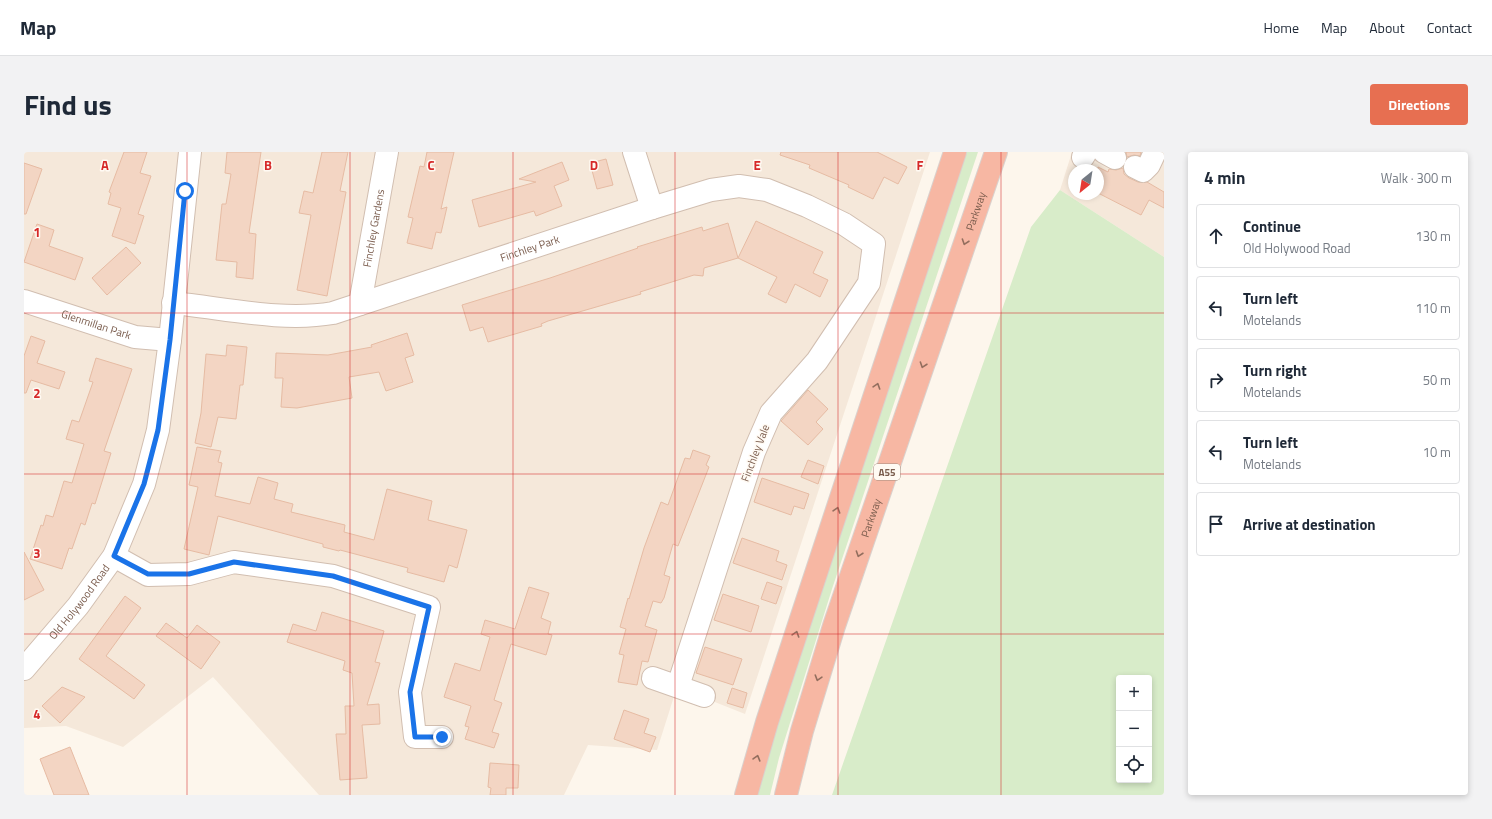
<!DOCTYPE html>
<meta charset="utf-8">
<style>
body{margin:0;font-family:"Titillium Web",sans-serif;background:#f2f2f3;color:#1f2937}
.controls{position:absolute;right:12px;bottom:12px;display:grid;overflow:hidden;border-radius:4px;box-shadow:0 2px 6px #0003}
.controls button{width:36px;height:36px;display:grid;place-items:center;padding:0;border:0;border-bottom:1px solid #e0e1e3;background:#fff;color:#1f2937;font:20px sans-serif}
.compass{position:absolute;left:1044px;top:12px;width:36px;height:36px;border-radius:50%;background:#fff;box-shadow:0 2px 6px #0003;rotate:210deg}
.stop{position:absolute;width:12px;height:12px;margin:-9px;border:3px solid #1a73e8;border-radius:50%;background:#fff}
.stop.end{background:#1a73e8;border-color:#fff;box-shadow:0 1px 4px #0008}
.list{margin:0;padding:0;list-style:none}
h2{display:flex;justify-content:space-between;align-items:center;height:52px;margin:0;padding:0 16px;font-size:17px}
h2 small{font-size:13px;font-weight:400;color:#747a83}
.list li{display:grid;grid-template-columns:26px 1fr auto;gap:12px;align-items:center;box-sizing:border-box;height:64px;margin:0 8px 8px;padding:0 8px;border:1px solid #e0e1e3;border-radius:4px}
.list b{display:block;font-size:15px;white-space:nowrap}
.list p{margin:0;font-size:13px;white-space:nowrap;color:#747a83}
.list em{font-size:13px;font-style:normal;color:#747a83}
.icon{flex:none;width:22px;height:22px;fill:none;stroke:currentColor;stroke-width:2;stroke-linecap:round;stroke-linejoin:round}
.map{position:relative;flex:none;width:1140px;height:643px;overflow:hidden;border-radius:4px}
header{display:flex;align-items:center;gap:24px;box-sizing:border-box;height:56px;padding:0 20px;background:#fff;border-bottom:1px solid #e0e1e3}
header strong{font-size:19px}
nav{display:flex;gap:22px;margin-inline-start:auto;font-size:14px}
.intro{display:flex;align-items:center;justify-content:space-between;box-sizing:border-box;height:96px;padding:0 24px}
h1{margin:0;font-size:28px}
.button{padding:10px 18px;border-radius:4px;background:#e76f51;color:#fff;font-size:14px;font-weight:700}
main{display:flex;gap:24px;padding:0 24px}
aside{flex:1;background:#fff;border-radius:4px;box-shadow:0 2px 6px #0003}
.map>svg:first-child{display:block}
.residential{fill:#f5e8da;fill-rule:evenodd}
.green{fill:#d8ecc9;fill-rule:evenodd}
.building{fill:#f3d5c3;stroke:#e6bba3}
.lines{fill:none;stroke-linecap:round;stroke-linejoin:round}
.minor-casing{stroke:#d1beb0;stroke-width:24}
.highway-casing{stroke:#dad1cd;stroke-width:24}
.minor{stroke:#fff;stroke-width:22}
.highway{stroke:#f7b7a3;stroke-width:22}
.oneway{stroke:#936e5e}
.route{stroke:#1a73e8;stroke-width:5}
.grid{fill:none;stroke:#d62828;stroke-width:1;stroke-opacity:0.55}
.labels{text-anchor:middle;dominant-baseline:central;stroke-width:3;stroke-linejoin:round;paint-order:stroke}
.shield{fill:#fffaf3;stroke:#a28b7f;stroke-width:1}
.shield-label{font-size:10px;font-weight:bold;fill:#7a5c4d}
.street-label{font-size:11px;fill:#7a5c4d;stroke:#fffaf3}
.grid-label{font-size:13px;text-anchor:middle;font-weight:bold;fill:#d62828;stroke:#fffaf3;stroke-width:3;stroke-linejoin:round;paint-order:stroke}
</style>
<header>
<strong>Map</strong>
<nav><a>Home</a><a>Map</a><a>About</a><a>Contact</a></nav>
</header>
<div class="intro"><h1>Find us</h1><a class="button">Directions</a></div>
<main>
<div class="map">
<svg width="1140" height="643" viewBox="0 0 1140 643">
<rect width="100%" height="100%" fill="#fdf6ec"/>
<g class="residential">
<polygon points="0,0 906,0 721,562 653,535 633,598 564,593 540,643 295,643 189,525 99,595 42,574 0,576"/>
<path d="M 1048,0 L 1140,0 L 1140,105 L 1036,38 ZM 1050,18 L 1074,18 L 1074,42 L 1050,42 Z"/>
</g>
<g class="green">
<polygon points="943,0 954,0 808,437 755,606 746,643 730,643 797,430"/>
<path d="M 1036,38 L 1140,105 L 1140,643 L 808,643 L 1007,75 ZM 1095,526 L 1125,526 L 1125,628 L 1095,628 Z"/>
</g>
<g class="building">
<polygon points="100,0 123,0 116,21 127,24 114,62 120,64 111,92 88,84 97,56 84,52 87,41 85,40"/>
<polygon points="203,0 237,0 225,81 232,82 229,127 212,125 213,110 192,108 198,52 202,52 207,22 201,21"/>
<polygon points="298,0 324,0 316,39 322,40 303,144 273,138 287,63 275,61 280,39 289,41"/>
<polygon points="403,0 430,0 417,57 423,55 417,81 412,80 408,97 383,91 389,66 384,65 396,14 400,15"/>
<polygon points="757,0 853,0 883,15 874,32 860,25 849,47 824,35 825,33 785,16 786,13 756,3"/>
<polygon points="1102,0 1117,0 1116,4 1110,3 1103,5"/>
<polygon points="582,7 589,33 573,37 566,11"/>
<polygon points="538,10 545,28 530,34 538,54 512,64 510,59 455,75 448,48 512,30 495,27"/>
<polygon points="0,11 18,17 2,62 0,62"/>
<polygon points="1074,15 1084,20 1085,17 1092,18 1099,16 1100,22 1105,26 1114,30 1123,30 1140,40 1140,56 1125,48 1117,63 1074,41"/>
<polygon points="732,69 799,100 789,121 804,128 796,145 771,132 762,151 744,142 753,125 714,106"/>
<polygon points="704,71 714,106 680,116 679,124 670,123 616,140 617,142 524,169 517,172 518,174 464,190 459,175 446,179 438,153 526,126 614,96 613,95 678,75 679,79"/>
<polygon points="13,72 30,78 25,94 59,106 51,128 0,110"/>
<polygon points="102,95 117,111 83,143 68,126"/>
<polygon points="383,181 390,203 381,206 389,230 362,239 355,220 325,225 328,246 273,256 257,255 259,226 251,226 252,201 304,203 348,195 347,193"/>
<polygon points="7,184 21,189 13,211 41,220 35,237 7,228 2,241 0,241 0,204"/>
<polygon points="203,193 223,195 219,233 216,233 212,267 194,265 187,295 171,291 177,261 182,202 202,204"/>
<polygon points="72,206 108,217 80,299 87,301 71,352 68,351 61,373 57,371 48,397 45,396 38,417 6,407 17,373 19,374 22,363 29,365 40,329 48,331 60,292 42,287 48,268 55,270 69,230 65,229"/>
<polygon points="784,238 804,257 792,270 799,277 784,293 757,269"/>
<polygon points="173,295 197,299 194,310 198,311 191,344 226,352 234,325 254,331 250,347 269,352 267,360 321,373 320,380 350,388 363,337 408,349 404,368 443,378 433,416 425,413 420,430 383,420 384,416 316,398 315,399 299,395 299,392 194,364 185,403 160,397 174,335 165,333"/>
<polygon points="669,298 686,304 682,313 685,315 654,394 649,392 640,423 646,425 640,446 637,451 629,449 621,474 633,478 624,510 618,509 613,533 594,530 600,503 595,502 602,477 596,475 604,446 605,447 620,396 637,350 644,353 661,306 666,307"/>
<polygon points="784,308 800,314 794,332 777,325"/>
<polygon points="738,326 785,342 780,357 770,354 767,363 730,350"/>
<polygon points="718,386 755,399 752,409 763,413 758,428 709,411"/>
<polygon points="0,400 20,438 0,448"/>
<polygon points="743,430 758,435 752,452 737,447"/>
<polygon points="505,435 525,441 517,466 527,470 524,482 528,483 522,503 487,492 470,548 478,551 468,580 475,582 470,596 441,587 445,575 441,574 447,554 420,545 431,511 456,519 466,485 457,482 461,468 491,477"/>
<polygon points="699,442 735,454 727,480 690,468"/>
<polygon points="101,444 117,456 82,504 121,533 110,547 55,507"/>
<polygon points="298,460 360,479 351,510 356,511 343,553 355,552 356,572 338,573 343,626 316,628 312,582 322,582 321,554 330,554 328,521 319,518 321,509 263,490 269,472 292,479"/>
<polygon points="142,471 163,486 173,473 196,490 177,517 132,484"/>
<polygon points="681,495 718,507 709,533 672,521"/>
<polygon points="38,535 61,545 36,571 18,554"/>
<polygon points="708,536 723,541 719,556 703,551"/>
<polygon points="600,558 625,567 620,581 632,585 626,600 590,587"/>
<polygon points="46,595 65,643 30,643 16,607"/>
<polygon points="466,611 495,613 494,636 482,636 482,643 466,643 467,636 464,635"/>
</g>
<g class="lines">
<defs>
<g id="minor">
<polyline points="610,0 628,56"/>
<polyline points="1080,0 1091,6"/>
<polyline points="1059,5 1062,0"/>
<polyline points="1111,15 1119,19 1125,13 1131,0"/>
<path id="s1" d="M 0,149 L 111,185 L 146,188"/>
<path id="s2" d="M 149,151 C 200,156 258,170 309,161 L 628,56 L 687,38 L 715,34 L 743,38 L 783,54 L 820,72 L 850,92 L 845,131 L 793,209 L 747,261 L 730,300 L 654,534"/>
<path id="s3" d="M 336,152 L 363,0"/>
<polyline points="90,404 124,423 165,422 210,410 309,424 405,455 386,540 391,585 418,585"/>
<path id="s4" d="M 0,517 L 54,454 L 90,404 L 120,332 L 134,278 L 146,188 L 166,0"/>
<polyline points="629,526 680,544"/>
</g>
<g id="highway">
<polyline points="722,643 743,570 931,0"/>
<path id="s5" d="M 762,643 L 778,579 L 810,474 L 972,0"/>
</g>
</defs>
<use href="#minor" class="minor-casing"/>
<use href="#highway" class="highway-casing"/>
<use href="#minor" class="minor"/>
<use href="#highway" class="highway"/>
</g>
<defs><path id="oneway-chevron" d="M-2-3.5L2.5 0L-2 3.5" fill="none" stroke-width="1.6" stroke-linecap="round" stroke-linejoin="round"/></defs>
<g class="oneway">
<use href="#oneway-chevron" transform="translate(941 90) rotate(109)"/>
<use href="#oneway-chevron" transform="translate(899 213) rotate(109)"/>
<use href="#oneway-chevron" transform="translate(853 234) rotate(-72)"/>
<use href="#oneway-chevron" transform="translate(813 358) rotate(-72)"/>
<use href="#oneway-chevron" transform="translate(835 402) rotate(109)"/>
<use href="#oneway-chevron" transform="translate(772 482) rotate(-72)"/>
<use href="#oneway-chevron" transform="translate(794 526) rotate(107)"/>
<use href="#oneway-chevron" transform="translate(733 606) rotate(-74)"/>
</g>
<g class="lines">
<polyline class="route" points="161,39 146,188 134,278 120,332 90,404 124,422 165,422 210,410 309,424 405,455 386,540 391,585 418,585"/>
</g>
<path class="grid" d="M 163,0 L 163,643M 326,0 L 326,643M 489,0 L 489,643M 651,0 L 651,643M 814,0 L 814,643M 977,0 L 977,643M 0,161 L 1140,161M 0,322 L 1140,322M 0,482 L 1140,482"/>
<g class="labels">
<rect class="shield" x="850" y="312" width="26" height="16" rx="3"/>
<g class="shield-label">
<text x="863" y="320">A55</text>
</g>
<g class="street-label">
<text stroke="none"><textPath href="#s5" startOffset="614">Parkway</textPath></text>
<text stroke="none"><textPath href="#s3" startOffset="77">Finchley Gardens</textPath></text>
<text stroke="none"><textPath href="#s2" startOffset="368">Finchley Park</textPath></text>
<text stroke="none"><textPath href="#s1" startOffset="76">Glenmillan Park</textPath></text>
<text transform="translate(731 301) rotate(-69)">Finchley Vale</text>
<text stroke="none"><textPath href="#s5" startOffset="290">Parkway</textPath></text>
<text stroke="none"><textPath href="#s4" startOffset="87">Old Holywood Road</textPath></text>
</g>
</g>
<g class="grid-label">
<text x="81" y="18">A</text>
<text x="244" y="18">B</text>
<text x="407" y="18">C</text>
<text x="570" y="18">D</text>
<text x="733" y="18">E</text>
<text x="896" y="18">F</text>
<text x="13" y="85">1</text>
<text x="13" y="246">2</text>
<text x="13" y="406">3</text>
<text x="13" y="567">4</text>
</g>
</svg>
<div class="controls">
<button>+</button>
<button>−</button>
<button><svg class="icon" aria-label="locate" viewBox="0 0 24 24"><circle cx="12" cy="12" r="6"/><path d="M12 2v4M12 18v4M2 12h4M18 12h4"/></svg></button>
</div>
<svg class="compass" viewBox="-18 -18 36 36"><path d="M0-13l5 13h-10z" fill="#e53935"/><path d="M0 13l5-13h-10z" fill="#747a83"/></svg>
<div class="stop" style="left:161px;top:39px"></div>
<div class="stop end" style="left:418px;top:585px"></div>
</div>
<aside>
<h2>4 min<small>Walk · 300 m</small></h2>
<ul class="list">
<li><svg class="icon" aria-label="ahead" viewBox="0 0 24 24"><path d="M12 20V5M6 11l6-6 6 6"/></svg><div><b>Continue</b><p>Old Holywood Road</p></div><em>130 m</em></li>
<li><svg class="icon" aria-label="left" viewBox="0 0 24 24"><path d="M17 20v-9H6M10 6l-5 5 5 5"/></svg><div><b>Turn left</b><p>Motelands</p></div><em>110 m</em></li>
<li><svg class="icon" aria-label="right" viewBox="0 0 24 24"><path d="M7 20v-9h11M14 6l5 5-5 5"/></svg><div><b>Turn right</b><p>Motelands</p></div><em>50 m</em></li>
<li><svg class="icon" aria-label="left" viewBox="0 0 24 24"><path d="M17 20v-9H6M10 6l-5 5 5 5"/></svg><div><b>Turn left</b><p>Motelands</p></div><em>10 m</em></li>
<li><svg class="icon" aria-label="arrive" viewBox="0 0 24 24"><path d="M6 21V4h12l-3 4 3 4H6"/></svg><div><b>Arrive at destination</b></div></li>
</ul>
</aside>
</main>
